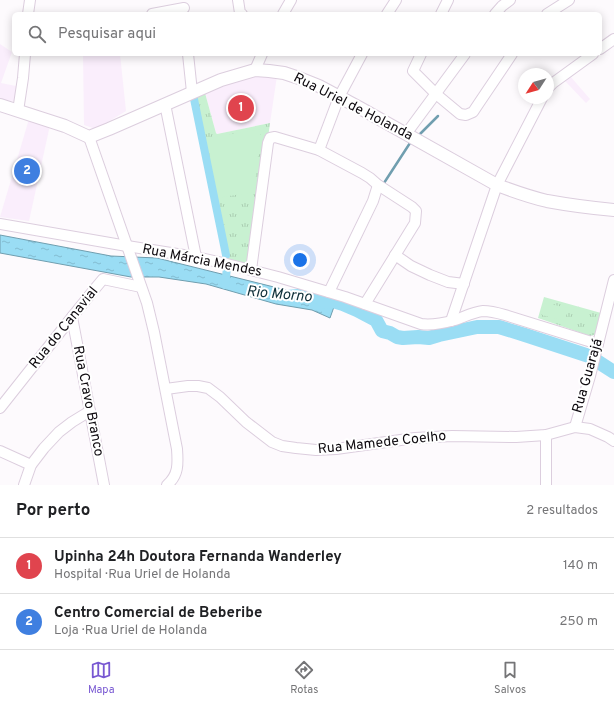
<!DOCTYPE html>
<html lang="pt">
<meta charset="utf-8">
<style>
body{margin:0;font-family:Overpass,sans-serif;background:#f2f2f2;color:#202124}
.compass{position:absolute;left:518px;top:68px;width:36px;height:36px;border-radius:50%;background:#fff;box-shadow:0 2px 10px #0003;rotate:234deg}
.you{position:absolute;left:300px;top:260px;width:14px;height:14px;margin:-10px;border:3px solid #fff;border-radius:50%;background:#1a73e8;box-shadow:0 0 0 6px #1a73e833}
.badge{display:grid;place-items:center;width:26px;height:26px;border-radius:50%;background:#7858d2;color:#fff;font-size:13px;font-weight:700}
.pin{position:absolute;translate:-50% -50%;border:2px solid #fff;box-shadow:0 1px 4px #0006}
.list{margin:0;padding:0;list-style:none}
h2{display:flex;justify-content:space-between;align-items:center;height:52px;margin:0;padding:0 16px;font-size:17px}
h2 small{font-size:13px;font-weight:400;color:#757577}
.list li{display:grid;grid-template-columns:26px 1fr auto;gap:12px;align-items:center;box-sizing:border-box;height:56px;padding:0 16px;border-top:1px solid #e0e0e0}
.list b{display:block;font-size:15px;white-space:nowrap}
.list p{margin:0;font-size:13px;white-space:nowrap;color:#757577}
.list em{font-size:13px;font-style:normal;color:#757577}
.icon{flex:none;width:22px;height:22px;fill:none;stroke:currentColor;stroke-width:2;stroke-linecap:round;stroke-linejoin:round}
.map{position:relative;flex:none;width:614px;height:485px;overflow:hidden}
.search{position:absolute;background:#fff;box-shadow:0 2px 10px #0003;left:12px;right:12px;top:12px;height:44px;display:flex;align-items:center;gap:10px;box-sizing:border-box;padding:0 14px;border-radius:6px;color:#757577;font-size:15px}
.sheet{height:164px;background:#fff}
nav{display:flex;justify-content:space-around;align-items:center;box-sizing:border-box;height:56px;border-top:1px solid #e0e0e0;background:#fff;font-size:11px;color:#757577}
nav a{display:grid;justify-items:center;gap:2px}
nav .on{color:#7858d2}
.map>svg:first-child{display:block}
.built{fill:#faeefc}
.grass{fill:url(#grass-tufts)}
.pitch{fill:#c8f1d1}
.water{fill:url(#water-ripples);stroke:#709eaf}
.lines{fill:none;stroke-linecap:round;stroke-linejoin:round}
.stream{stroke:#709eaf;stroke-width:2.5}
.canal{stroke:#9addf4;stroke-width:8}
.river{stroke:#9addf4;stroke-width:14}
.minor-casing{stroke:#dccede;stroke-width:12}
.major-casing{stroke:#dccede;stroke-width:14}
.minor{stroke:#fff;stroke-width:10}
.major{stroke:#fff;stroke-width:12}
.labels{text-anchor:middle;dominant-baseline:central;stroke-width:4;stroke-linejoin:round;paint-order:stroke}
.street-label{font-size:14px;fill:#0e0a0f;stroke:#fff}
.water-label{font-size:15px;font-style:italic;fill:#0e2f39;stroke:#fff}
</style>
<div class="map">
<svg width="614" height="485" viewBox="0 0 614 485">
<defs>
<pattern id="grass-tufts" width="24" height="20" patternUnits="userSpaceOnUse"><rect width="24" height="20" fill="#c8f1d1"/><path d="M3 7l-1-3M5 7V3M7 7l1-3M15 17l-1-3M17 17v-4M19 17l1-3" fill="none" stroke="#abcdb2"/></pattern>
<pattern id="water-ripples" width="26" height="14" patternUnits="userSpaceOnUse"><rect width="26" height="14" fill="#9addf4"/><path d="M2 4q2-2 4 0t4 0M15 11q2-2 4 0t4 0" fill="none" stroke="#84bcd0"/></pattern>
</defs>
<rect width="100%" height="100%" fill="#fdfafd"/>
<g class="built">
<polygon points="0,44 12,52 1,83 16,86 15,101 0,100"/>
<polygon points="83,54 120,54 126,111 96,129 84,125"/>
<polygon points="267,76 277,76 270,123 217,134 216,133 205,93 236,81 254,77"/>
<polygon points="570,76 590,99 586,103 565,81"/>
<polygon points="29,119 50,125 29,221 0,217"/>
</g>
<g class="grass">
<polygon points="205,93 216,133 217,134 270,123 268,138 247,263 225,262 224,249 213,200 193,99"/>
<polygon points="544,297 601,313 596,333 594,335 590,336 538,318"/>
</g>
<g class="pitch">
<polygon points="261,129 254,192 217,198 207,138"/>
<polygon points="545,303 568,308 565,321 542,315"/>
</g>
<polygon class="water" points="0,235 111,256 157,258 278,288 335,304 330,318 312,310 276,304 206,284 159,277 131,277 0,253"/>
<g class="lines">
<g class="stream">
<polyline points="420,134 438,116"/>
<polyline points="384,183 410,143"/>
</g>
<g class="canal">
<polyline points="194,99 226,255"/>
<polyline points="225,285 227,268"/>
</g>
<polyline class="river" points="287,297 309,295 319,297 326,302 333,301 343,304 357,310 376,320 382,331 390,333 397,337 403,338 418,337 429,338 439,335 477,327 499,327 525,335 589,356 614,372"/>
<defs>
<g id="minor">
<polyline points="238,0 240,13 242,14"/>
<polyline points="28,14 30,0"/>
<polyline points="152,14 184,8"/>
<polyline points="283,14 291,0"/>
<polyline points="387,14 396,0"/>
<polyline points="441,14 448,0"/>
<polyline points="495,14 502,6 510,0"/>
<polyline points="547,14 569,0"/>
<polyline points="600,49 614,39"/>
<polyline points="188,54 192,92"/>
<polyline points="421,54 413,71 436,94 460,114 466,115 473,112 479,103 512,54"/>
<polyline points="255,70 262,54"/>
<polyline points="548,88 553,83 593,54"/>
<polyline points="165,104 196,257"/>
<polyline points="18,111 23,78 25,54"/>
<polyline points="406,134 465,54"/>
<path d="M 89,137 L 147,303 L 154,332 L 177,449 C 178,463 179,475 167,485"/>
<polyline points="319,150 339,97 362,54"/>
<path d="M 0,224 L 127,246 L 196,257 L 227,264 L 278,277 L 345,297 L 421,324 C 432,326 444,323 455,320 C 464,317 473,312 483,311 C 491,311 498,313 505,315 L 598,344"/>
<polyline points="395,255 411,266 430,275 448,282 464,284"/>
<polyline points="251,270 268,143 270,138 275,137 319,150 362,173 370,178 378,185 412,207 416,211 415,223 365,304"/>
<polyline points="329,292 373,201 378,185"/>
<polyline points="72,317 104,485"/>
<polyline points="451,321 497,185 542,98"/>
<polyline points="166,389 188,386 198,386 208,388 220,397 246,422 272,442 282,446 296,448 316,450 336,449 415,438 452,436 516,437 546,435 575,427 590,429 608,437 614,441"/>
<polyline points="0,408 72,317 93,291 103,279 141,287"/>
<polyline points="575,427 590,376 614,280"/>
<polyline points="0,451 31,465"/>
<polyline points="24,485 31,465 44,448 59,432 72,422 90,411"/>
<polyline points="546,485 546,435"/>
</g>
<path id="major" d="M 0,105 L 65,126 L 89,137 L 109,129 L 221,80 L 255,70 L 269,71 L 284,73 L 299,78 L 319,86 L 360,108 L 497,185 C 513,191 530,197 547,201 C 569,205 592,208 614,210"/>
</defs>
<use href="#minor" class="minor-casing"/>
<use href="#major" class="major-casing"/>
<use href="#minor" class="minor"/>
<use href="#major" class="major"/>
</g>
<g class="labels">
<g class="street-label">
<text transform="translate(353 107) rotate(27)">Rua Uriel de Holanda</text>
<text transform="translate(202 261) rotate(11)">Rua Márcia Mendes</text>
<text transform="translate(64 328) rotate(-51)">Rua do Canavial</text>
<text transform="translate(588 376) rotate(-74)">Rua Guarajá</text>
<text transform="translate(88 401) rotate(79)">Rua Cravo Branco</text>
<text transform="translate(382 443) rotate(-6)">Rua Mamede Coelho</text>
</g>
<g class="water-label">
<text transform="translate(279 295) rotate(5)">Rio Morno</text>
</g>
</g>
</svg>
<svg class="compass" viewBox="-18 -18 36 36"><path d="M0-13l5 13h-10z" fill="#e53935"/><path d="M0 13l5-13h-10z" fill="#757577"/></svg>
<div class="you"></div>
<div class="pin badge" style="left:241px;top:108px;background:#e0444e">1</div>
<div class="pin badge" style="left:27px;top:171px;background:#3f7fe0">2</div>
<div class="search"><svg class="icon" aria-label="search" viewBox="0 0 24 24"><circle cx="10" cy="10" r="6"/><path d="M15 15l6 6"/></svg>Pesquisar aqui</div>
</div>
<section class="sheet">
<h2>Por perto<small>2 resultados</small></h2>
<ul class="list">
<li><span class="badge" style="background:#e0444e">1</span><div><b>Upinha 24h Doutora Fernanda Wanderley</b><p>Hospital · Rua Uriel de Holanda</p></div><em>140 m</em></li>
<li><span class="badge" style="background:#3f7fe0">2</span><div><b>Centro Comercial de Beberibe</b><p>Loja · Rua Uriel de Holanda</p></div><em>250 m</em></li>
</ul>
</section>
<nav>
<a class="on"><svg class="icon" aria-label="map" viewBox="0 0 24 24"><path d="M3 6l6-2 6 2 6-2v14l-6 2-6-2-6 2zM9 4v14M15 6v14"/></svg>Mapa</a>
<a><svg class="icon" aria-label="directions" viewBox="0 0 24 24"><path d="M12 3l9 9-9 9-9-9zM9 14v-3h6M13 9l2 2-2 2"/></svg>Rotas</a>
<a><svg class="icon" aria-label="saved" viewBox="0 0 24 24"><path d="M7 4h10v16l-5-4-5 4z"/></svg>Salvos</a>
</nav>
